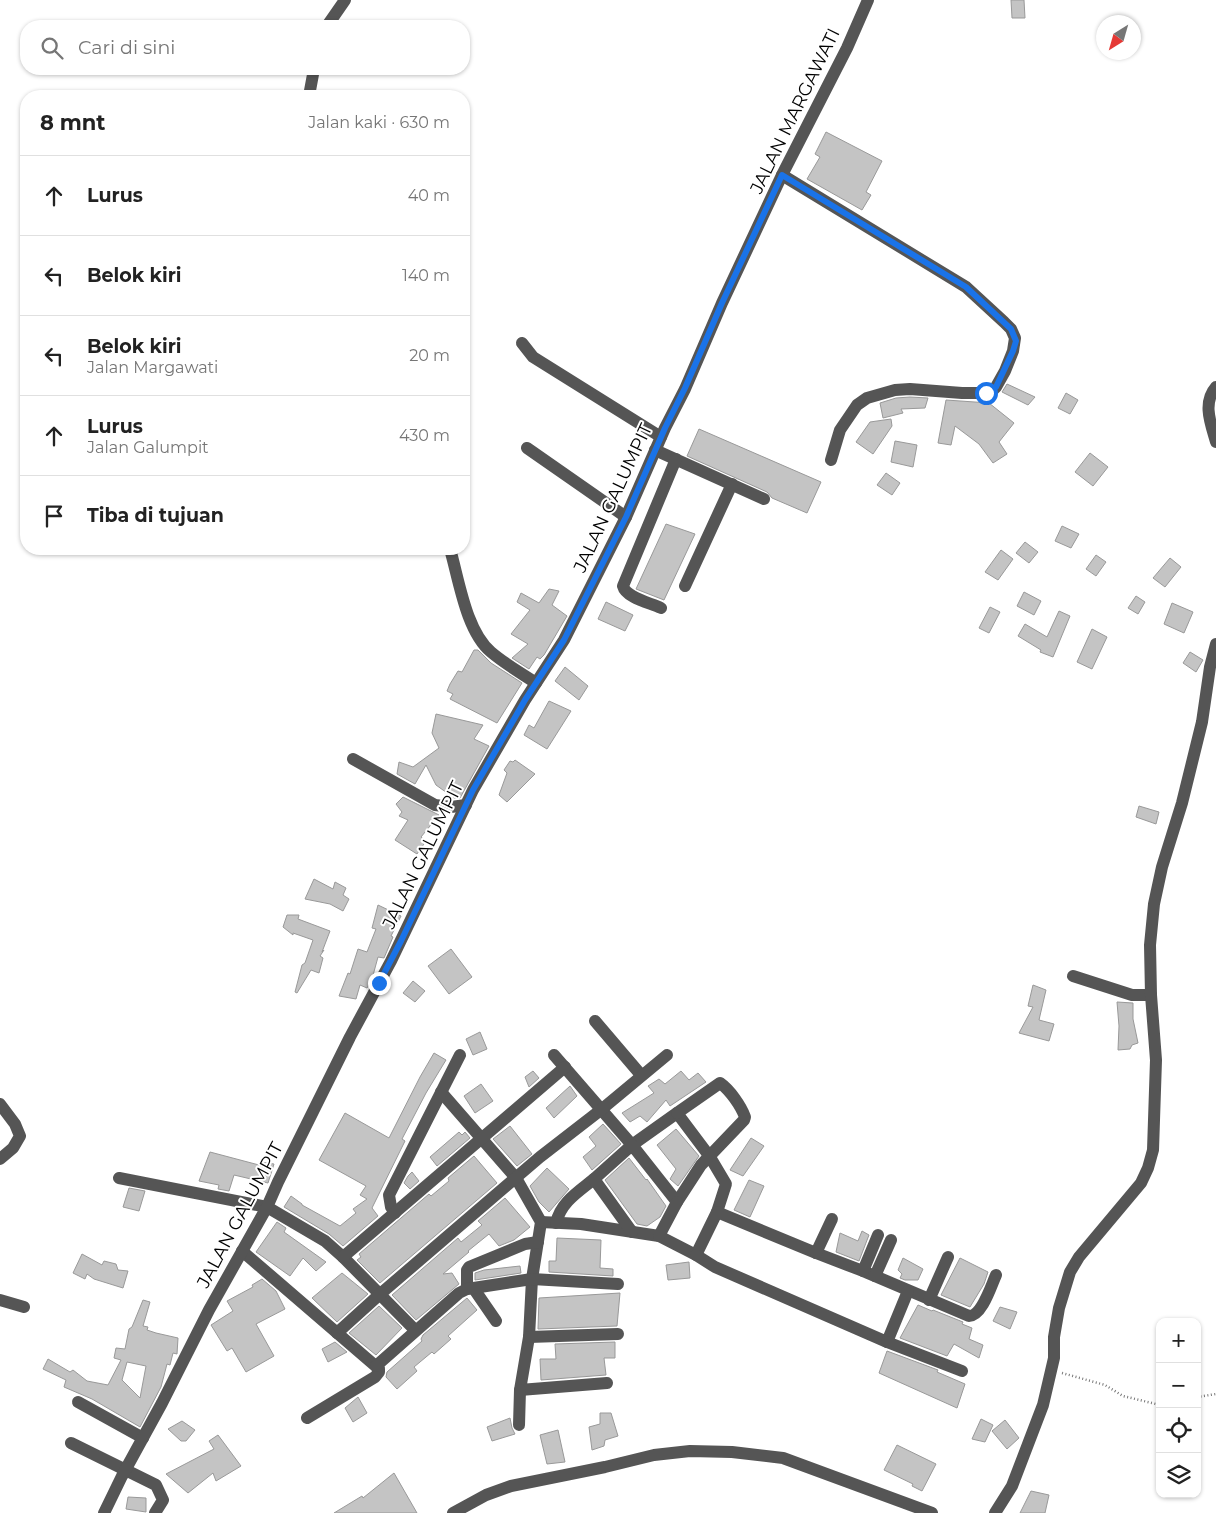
<!DOCTYPE html>
<html lang="id">
<meta charset="utf-8">
<style>
body{margin:0;font-family:Montserrat,sans-serif;background:#f2f2f2;color:#222}
.controls{position:absolute;right:15px;bottom:15px;display:grid;overflow:hidden;border-radius:10px;box-shadow:0 1px 4px #0004}
.controls button{width:45px;height:45px;display:grid;place-items:center;padding:0;border:0;border-bottom:1px solid #e0e0e0;background:#fff;color:#222;font:25px sans-serif}
.compass{position:absolute;left:1096px;top:15px;width:45px;height:45px;border-radius:50%;background:#fff;box-shadow:0 1px 4px #0004;rotate:217deg}
.stop{position:absolute;width:15px;height:15px;margin:-11px;border:4px solid #1a73e8;border-radius:50%;background:#fff}
.stop.end{background:#1a73e8;border-color:#fff;box-shadow:0 1px 5px #0008}
.list{margin:0;padding:0;list-style:none}
h2{display:flex;justify-content:space-between;align-items:center;height:65px;margin:0;padding:0 20px;font-size:21px}
h2 small{font-size:16px;font-weight:400;color:#767676}
.list li{display:grid;grid-template-columns:32px 1fr auto;gap:15px;align-items:center;box-sizing:border-box;height:80px;padding:0 20px;border-top:1px solid #e0e0e0}
.list b{display:block;font-size:19px;white-space:nowrap}
.list p{margin:0;font-size:16px;white-space:nowrap;color:#767676}
.list em{font-size:16px;font-style:normal;color:#767676}
.icon{flex:none;width:28px;height:28px;fill:none;stroke:currentColor;stroke-width:2;stroke-linecap:round;stroke-linejoin:round}
.map{position:relative;flex:none;width:1216px;height:1513px;overflow:hidden}
.search{position:absolute;background:#fff;box-shadow:0 1px 4px #0004;left:20px;top:20px;width:450px;height:55px;display:flex;align-items:center;gap:12px;box-sizing:border-box;padding:0 18px;border-radius:20px;color:#767676;font-size:19px}
.panel{position:absolute;background:#fff;box-shadow:0 1px 4px #0004;left:20px;top:90px;width:450px;height:465px;border-radius:20px}
.map>svg:first-child{display:block}
.building{fill:#c4c4c4;stroke:#999;fill-rule:evenodd}
.lines{fill:none;stroke-linecap:round;stroke-linejoin:round}
.path{stroke:#777;stroke-width:2.5;stroke-dasharray:1 2.5;stroke-linecap:butt}
.minor{stroke:#555;stroke-width:12}
.route{stroke:#1a73e8;stroke-width:6}
.labels{text-anchor:middle;dominant-baseline:central;stroke-width:4;stroke-linejoin:round;paint-order:stroke}
.street-label{font-size:18px;fill:#000;stroke:#fff}
</style>
<div class="map">
<svg width="1216" height="1513" viewBox="0 0 1216 1513">
<rect width="100%" height="100%" fill="#fff"/>
<g class="building">
<polygon points="1011,0 1024,0 1025,18 1012,18"/>
<polygon points="826,132 882,161 866,192 871,195 862,210 807,179 820,157 815,154"/>
<polygon points="1007,384 1035,397 1028,405 1002,392"/>
<polygon points="1066,393 1078,400 1070,414 1058,408"/>
<polygon points="910,397 928,398 925,408 901,409 903,413 883,418 880,403 896,398"/>
<polygon points="946,400 989,403 1014,423 999,442 1007,454 993,463 979,444 955,426 951,445 938,443"/>
<polygon points="891,419 892,426 873,454 856,442 870,422"/>
<polygon points="699,429 821,482 807,513 772,498 767,492 687,456"/>
<polygon points="895,441 917,445 913,467 891,462"/>
<polygon points="1090,453 1108,467 1093,486 1075,472"/>
<polygon points="886,473 900,483 892,495 877,485"/>
<polygon points="666,524 695,534 664,600 636,589"/>
<polygon points="1062,526 1079,534 1071,548 1055,541"/>
<polygon points="1025,542 1038,552 1029,563 1016,553"/>
<polygon points="1001,550 1013,559 998,580 985,572"/>
<polygon points="1096,555 1106,562 1096,576 1086,569"/>
<polygon points="1170,558 1181,567 1165,587 1153,578"/>
<polygon points="549,589 559,591 552,605 567,616 544,655 540,659 537,657 529,669 512,658 528,644 511,634 530,610 517,602 521,593 539,603"/>
<polygon points="1024,592 1041,601 1034,615 1017,606"/>
<polygon points="1136,596 1145,602 1138,614 1128,608"/>
<polygon points="606,602 633,615 625,631 598,619"/>
<polygon points="1172,603 1193,612 1184,633 1164,624"/>
<polygon points="990,607 1000,612 989,633 979,628"/>
<polygon points="1059,611 1070,616 1053,657 1040,652 1041,650 1018,636 1025,624 1047,637"/>
<polygon points="1092,629 1107,637 1092,669 1077,662"/>
<polygon points="474,650 478,650 491,663 522,683 497,723 450,699 453,694 447,691 450,684 458,671 462,672"/>
<polygon points="1190,652 1203,660 1196,672 1183,663"/>
<polygon points="565,667 588,686 579,700 555,681"/>
<polygon points="549,701 571,711 547,749 524,735 529,725 534,728"/>
<polygon points="436,714 483,725 474,739 489,746 460,798 454,798 436,785 426,765 415,784 397,774 399,762 413,767 439,748 432,733"/>
<polygon points="515,760 535,774 507,802 499,795 507,773 504,770 510,761 513,762"/>
<polygon points="403,797 439,815 421,837 426,841 417,854 395,840 408,820 399,816 402,812 396,804"/>
<polygon points="1139,806 1159,812 1156,824 1136,817"/>
<polygon points="314,879 333,889 335,882 346,888 343,895 349,899 343,911 330,904 305,899"/>
<polygon points="378,905 401,916 391,936 393,937 384,958 378,957 372,979 367,988 360,985 356,999 339,996 348,973 350,974 358,949 367,952 376,929 372,928"/>
<polygon points="287,915 299,915 298,919 330,931 322,952 324,950 320,956 323,958 319,973 311,970 297,993 295,992 302,965 305,963 313,940 293,933 293,935 283,927"/>
<polygon points="451,949 472,977 449,994 428,966"/>
<polygon points="413,981 425,991 415,1002 403,993"/>
<polygon points="1033,985 1046,990 1039,1020 1054,1024 1049,1041 1019,1033 1033,1007 1028,1006"/>
<polygon points="1117,1002 1133,1003 1133,1019 1138,1043 1132,1045 1130,1049 1118,1050 1119,1026"/>
<polygon points="480,1032 487,1049 473,1055 466,1039"/>
<polygon points="434,1053 446,1060 426,1093 402,1139 405,1141 372,1208 378,1216 343,1246 329,1234 284,1207 291,1196 302,1204 302,1205 340,1226 356,1213 353,1209 367,1199 360,1195 366,1186 319,1160 345,1113 389,1138 420,1077"/>
<polygon points="533,1071 539,1078 529,1087 525,1077"/>
<polygon points="681,1071 689,1080 698,1073 706,1082 670,1106 666,1100 647,1122 640,1116 630,1122 622,1113 654,1093 648,1086 659,1079 665,1084"/>
<polygon points="481,1084 493,1101 475,1113 464,1096"/>
<polygon points="570,1086 577,1096 554,1118 546,1108"/>
<polygon points="603,1124 621,1144 592,1170 583,1157 596,1146 589,1137"/>
<polygon points="510,1126 532,1154 517,1166 493,1139"/>
<polygon points="676,1129 699,1156 678,1186 670,1179 676,1169 657,1145"/>
<polygon points="459,1132 462,1135 465,1132 470,1138 437,1166 430,1157"/>
<polygon points="751,1138 764,1146 743,1176 730,1170"/>
<polygon points="210,1152 259,1165 260,1162 274,1164 268,1183 234,1175 229,1191 218,1189 219,1185 199,1181"/>
<polygon points="474,1156 497,1183 380,1283 357,1260 361,1257 359,1254 429,1194 431,1196 449,1181 448,1178"/>
<polygon points="629,1158 646,1180 647,1179 666,1206 660,1217 647,1226 637,1224 605,1180"/>
<polygon points="547,1168 569,1189 549,1212 539,1202 530,1186"/>
<polygon points="412,1172 419,1181 410,1189 404,1183 408,1176"/>
<polygon points="749,1180 764,1186 750,1217 734,1210"/>
<polygon points="129,1188 145,1191 139,1211 123,1207"/>
<polygon points="505,1198 530,1227 514,1240 499,1246 489,1234 468,1251 469,1252 443,1274 452,1273 459,1284 416,1320 392,1295 458,1238 461,1242 482,1225 478,1221"/>
<polygon points="277,1222 286,1228 284,1232 326,1262 316,1271 303,1258 290,1276 256,1252"/>
<polygon points="862,1231 869,1235 859,1261 836,1252 840,1233 858,1241"/>
<polygon points="557,1238 601,1240 600,1268 613,1269 613,1276 549,1272 549,1261 556,1261"/>
<polygon points="82,1254 102,1265 104,1261 116,1264 118,1270 128,1271 123,1288 94,1279 87,1274 85,1279 73,1273"/>
<polygon points="903,1258 923,1269 918,1280 905,1280 900,1278 902,1274 898,1270"/>
<polygon points="960,1258 988,1272 984,1284 970,1307 941,1295"/>
<polygon points="689,1262 690,1278 668,1280 666,1265"/>
<polygon points="520,1266 521,1273 475,1280 475,1273 484,1270"/>
<polygon points="342,1273 368,1294 337,1322 312,1298"/>
<polygon points="262,1279 276,1291 285,1309 256,1324 274,1356 246,1372 232,1348 227,1351 211,1325 233,1311 227,1301 253,1287 252,1285"/>
<polygon points="620,1293 617,1326 538,1329 539,1298"/>
<polygon points="467,1298 477,1310 448,1336 451,1339 434,1354 432,1352 414,1367 417,1371 397,1389 386,1377 387,1372 422,1341 421,1339 423,1335"/>
<path d="M 143,1300 L 150,1302 L 143,1326 L 148,1327 L 147,1330 L 156,1333 L 178,1338 L 177,1354 L 173,1353 L 170,1365 L 167,1364 L 161,1387 L 140,1427 L 92,1399 L 64,1387 L 66,1380 L 43,1369 L 48,1359 L 70,1372 L 73,1370 L 87,1381 L 108,1385 L 121,1360 L 114,1358 L 116,1348 L 125,1349 L 129,1329 L 132,1327 ZM 127,1362 L 146,1366 L 140,1398 L 122,1380 Z"/>
<polygon points="918,1305 932,1311 933,1310 963,1322 962,1324 972,1328 969,1339 983,1345 979,1358 954,1344 947,1356 900,1338"/>
<polygon points="379,1306 402,1328 376,1355 349,1333"/>
<polygon points="1000,1307 1017,1312 1010,1329 993,1321"/>
<polygon points="335,1342 347,1352 328,1362 322,1349"/>
<polygon points="615,1342 615,1358 604,1358 606,1375 541,1380 540,1359 556,1359 555,1344"/>
<polygon points="887,1351 938,1370 937,1372 965,1384 957,1408 879,1373"/>
<polygon points="358,1397 367,1413 353,1422 345,1408"/>
<polygon points="600,1413 611,1413 618,1436 605,1440 604,1446 592,1450 589,1427 600,1424"/>
<polygon points="510,1418 512,1428 515,1434 492,1441 487,1427"/>
<polygon points="981,1419 993,1425 985,1442 972,1439"/>
<polygon points="1005,1420 1019,1438 1007,1449 992,1431"/>
<polygon points="182,1421 195,1430 186,1441 181,1441 168,1429"/>
<polygon points="558,1430 565,1462 547,1464 540,1435"/>
<polygon points="218,1435 241,1466 216,1481 213,1473 188,1493 166,1474 214,1449 209,1441"/>
<polygon points="897,1445 936,1464 922,1491 912,1486 913,1484 884,1470"/>
<polygon points="394,1473 417,1513 334,1513 362,1496 363,1498"/>
<polygon points="1031,1491 1049,1495 1045,1513 1020,1513"/>
<polygon points="128,1497 146,1498 146,1512 126,1509"/>
</g>
<g class="lines">
<g class="path">
<polyline points="1062,1373 1105,1385 1123,1396 1160,1405"/>
<polyline points="1197,1397 1216,1394"/>
</g>
<g class="minor">
<polyline points="327,26 345,0"/>
<polyline points="309,96 314,69"/>
<polyline points="782,175 966,287 1004,322 1011,329 1015,338 1013,351 1005,371 996,387 992,391 986,393 962,393 910,389 895,390 867,398 857,405 840,430 831,460"/>
<polyline points="522,343 533,357 661,437"/>
<path d="M 1216,387 C 1202,403 1211,424 1216,442"/>
<polyline points="527,448 626,517"/>
<polyline points="655,450 764,499"/>
<path d="M 450,549 C 459,580 466,631 491,652 C 505,664 521,673 536,683"/>
<polyline points="685,586 732,484"/>
<path d="M 661,608 C 651,603 626,598 623,586 L 676,459"/>
<polyline points="353,759 435,805 451,807 466,805"/>
<polyline points="1073,976 1132,995 1151,995"/>
<polyline points="595,1021 641,1075"/>
<polyline points="554,1055 632,1145 677,1113 710,1157 726,1184 717,1212"/>
<polyline points="441,1092 516,1178 541,1222 532,1279 529,1337 520,1390 607,1383"/>
<polyline points="0,1104 15,1124 20,1136 13,1148 0,1159"/>
<polyline points="119,1178 267,1207 325,1241 343,1257 415,1330"/>
<polyline points="395,1213 391,1207 389,1195 460,1055"/>
<path d="M 541,1222 L 581,1224 L 659,1236 L 696,1255 L 717,1212 L 816,1253 L 863,1271 L 969,1316 C 982,1316 991,1286 996,1275"/>
<path d="M 556,1223 C 561,1202 578,1192 594,1179"/>
<path d="M 632,1232 L 594,1179 L 632,1145 L 677,1202 L 701,1165 L 744,1120 L 745,1117 C 741,1106 730,1090 720,1083 L 677,1113"/>
<polyline points="659,1236 677,1202"/>
<polyline points="242,1251 379,1369 379,1372 375,1377 307,1418"/>
<polyline points="816,1253 832,1219"/>
<polyline points="696,1255 715,1267 887,1342 908,1291"/>
<polyline points="343,1257 565,1067"/>
<polyline points="863,1271 878,1235"/>
<polyline points="875,1276 891,1240"/>
<polyline points="467,1289 467,1270 469,1267 525,1244 538,1242"/>
<polyline points="474,1289 496,1321"/>
<polyline points="0,1300 24,1307"/>
<polyline points="929,1300 948,1257"/>
<polyline points="337,1333 379,1295 540,1157 602,1109 667,1055"/>
<polyline points="529,1337 618,1334"/>
<polyline points="887,1342 962,1371"/>
<polyline points="376,1366 459,1293 467,1289 532,1279 618,1284"/>
<polyline points="78,1402 143,1438"/>
<polyline points="519,1425 520,1390"/>
<polyline points="71,1443 156,1485 163,1500 155,1513"/>
<polyline points="104,1513 122,1476 162,1403 209,1310 267,1207 278,1182 350,1037 391,961 473,790 525,700 564,640 626,517 665,428 685,389 722,303 782,175 847,48 868,0"/>
<polyline points="453,1513 486,1495 511,1486 605,1467 654,1455 690,1451 732,1452 783,1458 932,1513"/>
<polyline points="995,1513 1012,1486 1043,1405 1054,1358 1054,1337 1059,1308 1070,1272 1079,1257 1141,1183 1148,1168 1153,1150 1156,1060 1151,995 1150,945 1154,904 1162,867 1182,803 1202,722 1210,667 1216,644"/>
</g>
</g>
<g class="lines">
<polyline class="route" points="379,983 401,941 473,790 525,700 564,640 626,517 665,428 685,388 722,303 782,175 966,287 1011,329 1016,341 1013,351 996,387 986,393"/>
</g>
<g class="labels">
<g class="street-label">
<text transform="translate(795 111) rotate(-64)">JALAN MARGAWATI</text>
<text transform="translate(613 498) rotate(-65)">JALAN GALUMPIT</text>
<text transform="translate(423 855) rotate(-64)">JALAN GALUMPIT</text>
<text transform="translate(240 1215) rotate(-62)">JALAN GALUMPIT</text>
</g>
</g>
</svg>
<div class="controls">
<button>+</button>
<button>−</button>
<button><svg class="icon" aria-label="locate" viewBox="0 0 24 24"><circle cx="12" cy="12" r="6"/><path d="M12 2v4M12 18v4M2 12h4M18 12h4"/></svg></button>
<button><svg class="icon" aria-label="layers" viewBox="0 0 24 24"><path d="M12 4l9 5-9 5-9-5zM3 14l9 5 9-5"/></svg></button>
</div>
<svg class="compass" viewBox="-18 -18 36 36"><path d="M0-13l5 13h-10z" fill="#e53935"/><path d="M0 13l5-13h-10z" fill="#767676"/></svg>
<div class="stop" style="left:986px;top:393px"></div>
<div class="stop end" style="left:379px;top:983px"></div>
<div class="search"><svg class="icon" aria-label="search" viewBox="0 0 24 24"><circle cx="10" cy="10" r="6"/><path d="M15 15l6 6"/></svg>Cari di sini</div>
<section class="panel">
<h2>8 mnt<small>Jalan kaki · 630 m</small></h2>
<ul class="list">
<li><svg class="icon" aria-label="ahead" viewBox="0 0 24 24"><path d="M12 20V5M6 11l6-6 6 6"/></svg><div><b>Lurus</b></div><em>40 m</em></li>
<li><svg class="icon" aria-label="left" viewBox="0 0 24 24"><path d="M17 20v-9H6M10 6l-5 5 5 5"/></svg><div><b>Belok kiri</b></div><em>140 m</em></li>
<li><svg class="icon" aria-label="left" viewBox="0 0 24 24"><path d="M17 20v-9H6M10 6l-5 5 5 5"/></svg><div><b>Belok kiri</b><p>Jalan Margawati</p></div><em>20 m</em></li>
<li><svg class="icon" aria-label="ahead" viewBox="0 0 24 24"><path d="M12 20V5M6 11l6-6 6 6"/></svg><div><b>Lurus</b><p>Jalan Galumpit</p></div><em>430 m</em></li>
<li><svg class="icon" aria-label="arrive" viewBox="0 0 24 24"><path d="M6 21V4h12l-3 4 3 4H6"/></svg><div><b>Tiba di tujuan</b></div></li>
</ul>
</section>
</div>
